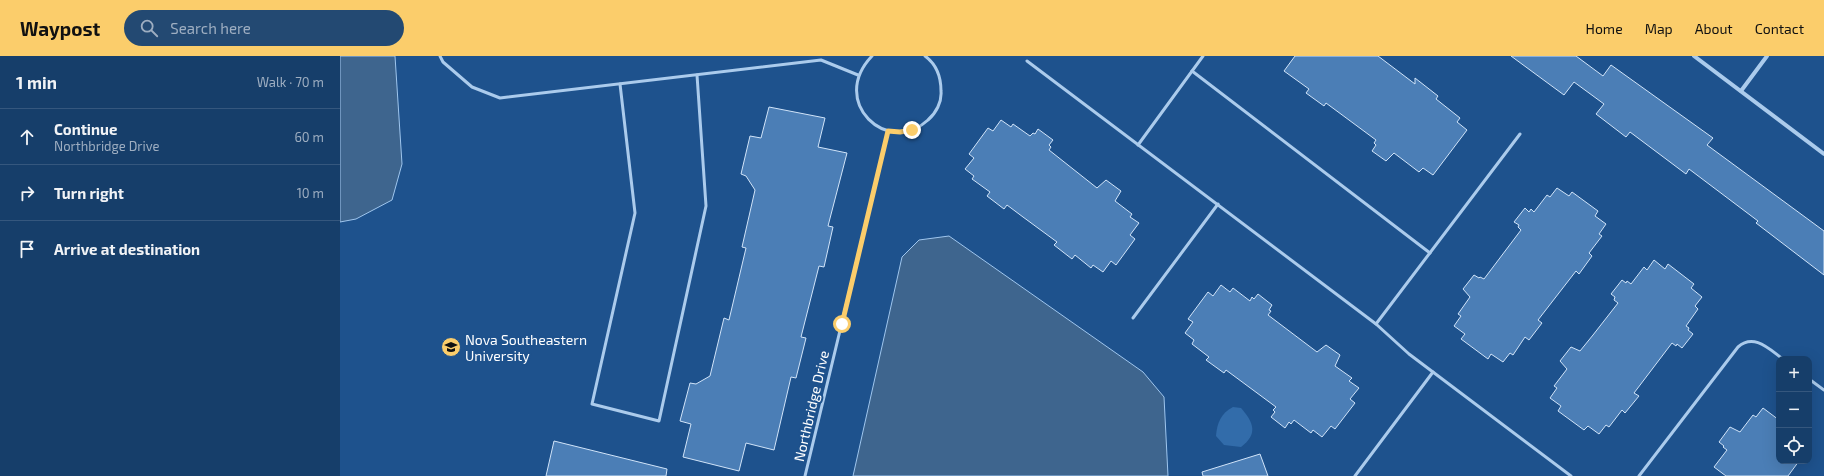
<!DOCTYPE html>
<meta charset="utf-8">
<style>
body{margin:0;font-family:"Exo 2",sans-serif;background:#234972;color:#f1f3f6}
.controls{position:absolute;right:12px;bottom:12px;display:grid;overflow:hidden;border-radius:8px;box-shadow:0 4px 16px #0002}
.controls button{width:36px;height:36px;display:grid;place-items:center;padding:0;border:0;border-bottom:1px solid #35577e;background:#163e6a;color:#f1f3f6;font:20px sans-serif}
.stop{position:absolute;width:12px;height:12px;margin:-9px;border:3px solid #fbcd6b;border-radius:50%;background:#fff}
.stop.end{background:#fbcd6b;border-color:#fff;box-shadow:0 1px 4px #0008}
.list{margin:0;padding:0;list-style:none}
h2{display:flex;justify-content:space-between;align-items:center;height:52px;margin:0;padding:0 16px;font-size:17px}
h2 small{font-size:13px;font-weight:400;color:#9eaec1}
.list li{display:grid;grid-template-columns:26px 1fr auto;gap:12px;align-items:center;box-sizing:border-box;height:56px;padding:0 16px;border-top:1px solid #35577e}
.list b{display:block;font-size:15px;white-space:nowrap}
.list p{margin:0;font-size:13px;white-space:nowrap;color:#9eaec1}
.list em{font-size:13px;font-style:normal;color:#9eaec1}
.icon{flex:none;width:22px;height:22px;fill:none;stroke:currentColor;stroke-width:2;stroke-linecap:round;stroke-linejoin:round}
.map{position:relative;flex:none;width:1484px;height:420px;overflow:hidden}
header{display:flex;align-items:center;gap:24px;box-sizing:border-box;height:56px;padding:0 20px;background:#fbcd6b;color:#111}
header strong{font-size:19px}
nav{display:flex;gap:22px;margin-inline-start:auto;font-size:14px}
.search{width:280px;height:36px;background:#234972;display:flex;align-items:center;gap:10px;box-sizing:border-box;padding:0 14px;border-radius:22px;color:#9eaec1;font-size:15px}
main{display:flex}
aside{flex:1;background:#163e6a}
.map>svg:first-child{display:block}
.green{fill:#326caa}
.water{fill:#3e658e;stroke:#9fc6ee}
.building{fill:#4b7eb6;stroke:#d1e4f9}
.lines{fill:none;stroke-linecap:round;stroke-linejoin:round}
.service{stroke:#abcbec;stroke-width:3}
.minor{stroke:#abcbec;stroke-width:4}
.route{stroke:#fbcd6b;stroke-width:5}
.labels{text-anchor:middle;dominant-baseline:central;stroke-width:4;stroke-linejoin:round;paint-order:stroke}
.poi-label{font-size:14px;fill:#fff;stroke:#1e528d;text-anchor:start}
.street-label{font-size:14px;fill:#fff;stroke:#1e528d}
</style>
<header>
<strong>Waypost</strong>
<div class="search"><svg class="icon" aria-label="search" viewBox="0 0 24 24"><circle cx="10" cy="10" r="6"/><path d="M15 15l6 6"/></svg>Search here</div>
<nav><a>Home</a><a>Map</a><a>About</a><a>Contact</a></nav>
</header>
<main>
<aside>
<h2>1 min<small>Walk · 70 m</small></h2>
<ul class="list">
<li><svg class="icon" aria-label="ahead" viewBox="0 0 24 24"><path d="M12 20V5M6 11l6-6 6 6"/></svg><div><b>Continue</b><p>Northbridge Drive</p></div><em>60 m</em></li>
<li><svg class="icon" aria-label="right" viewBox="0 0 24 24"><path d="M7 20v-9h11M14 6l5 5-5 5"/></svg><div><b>Turn right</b></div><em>10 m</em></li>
<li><svg class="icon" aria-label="arrive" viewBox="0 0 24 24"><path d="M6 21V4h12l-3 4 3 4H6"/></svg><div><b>Arrive at destination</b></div></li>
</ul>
</aside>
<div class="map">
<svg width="1484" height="420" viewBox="0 0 1484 420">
<rect width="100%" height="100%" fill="#1e528d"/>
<path class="green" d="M 893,351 L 901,352 C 914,367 918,378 901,391 L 884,389 L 876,380 C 877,367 881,357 893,351 Z"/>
<g class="water">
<polygon points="0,0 55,0 62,108 52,144 16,163 0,166"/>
<polygon points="609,180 803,316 824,341 828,420 513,420 562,201 579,184"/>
</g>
<g class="building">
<polygon points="955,0 1038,0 1075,28 1075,22 1098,40 1096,43 1120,62 1117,66 1127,74 1093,119 1083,112 1079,116 1054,97 1046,105 1032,95 1036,89 1034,87 1036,84 986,47 984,50 966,37 969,33 944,15"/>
<polygon points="1171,0 1236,0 1263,20 1271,9 1373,82 1367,89 1484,175 1484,219 1416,167 1418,165 1349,113 1346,118 1290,76 1286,81 1256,58 1264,48 1234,26 1224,39"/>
<polygon points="429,51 485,62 478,91 507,97 488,170 493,171 484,211 479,210 461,281 466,282 456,322 451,321 434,394 406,387 399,415 343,401 351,368 340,365 350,327 356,328 370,320 384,262 389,264 406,192 402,191 415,134 406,120 401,118 410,80 421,82"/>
<polygon points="661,64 671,71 673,68 690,80 693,77 695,78 698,73 713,84 709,89 711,91 709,94 757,132 766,124 781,135 775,145 792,158 790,161 799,167 790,179 795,183 776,209 771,205 763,216 753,209 751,212 735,199 732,203 714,189 717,186 683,161 667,149 664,153 647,140 650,136 632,123 634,120 625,113 634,102 629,98 648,72 653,75"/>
<polygon points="1217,132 1229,140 1232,136 1258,155 1255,160 1266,168 1259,178 1262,180 1249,197 1252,200 1239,218 1236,215 1198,264 1202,267 1189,284 1185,281 1173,299 1170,297 1163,306 1151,298 1148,303 1121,283 1125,278 1114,270 1121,260 1118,258 1130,241 1123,233 1134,219 1139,222 1140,221 1144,223 1181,174 1178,171 1179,169 1174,166 1185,152 1189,156 1191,153 1194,156 1207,139 1210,141"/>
<polygon points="1314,204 1325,213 1328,208 1354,228 1351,232 1362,241 1355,250 1358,253 1346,270 1349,272 1348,274 1353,278 1342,292 1337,288 1336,290 1332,287 1294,337 1299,340 1285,357 1282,354 1269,371 1266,369 1259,378 1248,370 1244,374 1218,355 1221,350 1210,342 1217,332 1214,330 1227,313 1220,305 1231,291 1240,295 1253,279 1278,247 1274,244 1275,241 1271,238 1282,224 1286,227 1287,225 1291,228 1304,211 1307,214"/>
<polygon points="881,229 890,236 893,232 910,245 912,241 914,243 918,238 932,249 929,254 931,255 928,259 977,296 986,289 1000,299 995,310 1012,322 1009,325 1019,332 1010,343 1015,347 995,373 991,370 982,381 973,374 971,377 954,364 951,368 949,366 945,372 931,361 935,356 933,354 936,351 886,314 884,317 866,304 869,301 852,288 854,284 845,277 853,266 848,263 868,236 873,240"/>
<polygon points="1423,352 1439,364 1439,405 1459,405 1448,420 1386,420 1374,411 1387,394 1383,391 1384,390 1379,386 1390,371 1400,376 1413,359 1416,361"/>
<polygon points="214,385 327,413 326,420 206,420"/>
<polygon points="920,398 928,420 863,420 862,416"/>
</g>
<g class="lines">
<g class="service">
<polyline points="100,0 103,6 132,31 160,42 481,4 518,19"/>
<path d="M 532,0 C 488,46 548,101 588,64 C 596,57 602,46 601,35 C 601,21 596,8 585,0"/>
<polyline points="687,5 1036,268 1069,298 1231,420"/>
<polyline points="852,15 1090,197"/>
<polyline points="280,28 295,157 252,348 319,365 366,150 357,19"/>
<polyline points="798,89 863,0"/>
<polyline points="793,262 878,148"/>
<polyline points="1036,268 1180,78"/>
<polyline points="1469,323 1484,334"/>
<polyline points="465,420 548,75"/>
<polyline points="1015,420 1093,316"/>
<path d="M 1299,420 L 1398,291 C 1414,277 1429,293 1443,303"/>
</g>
<g class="minor">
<polyline points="1354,0 1484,98"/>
<polyline points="1401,35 1427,0"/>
</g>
</g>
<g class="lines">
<polyline class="route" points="502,268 548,75 560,76 572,74"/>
</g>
<defs>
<symbol id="university-disc" viewBox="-11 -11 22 22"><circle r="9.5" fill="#fbcd6b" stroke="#1e528d"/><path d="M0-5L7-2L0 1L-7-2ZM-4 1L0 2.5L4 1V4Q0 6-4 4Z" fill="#111"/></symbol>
</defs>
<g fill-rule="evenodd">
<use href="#university-disc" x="100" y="280" width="22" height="22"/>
</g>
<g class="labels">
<g class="poi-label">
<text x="125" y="283">Nova Southeastern<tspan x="125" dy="16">University</tspan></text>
</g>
<g class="street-label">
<text transform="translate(471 350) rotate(-77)">Northbridge Drive</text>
</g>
</g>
</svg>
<div class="controls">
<button>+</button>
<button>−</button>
<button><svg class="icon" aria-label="locate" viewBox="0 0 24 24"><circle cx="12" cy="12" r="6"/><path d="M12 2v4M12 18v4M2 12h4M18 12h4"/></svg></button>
</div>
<div class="stop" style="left:502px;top:268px"></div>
<div class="stop end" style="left:572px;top:74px"></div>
</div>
</main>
